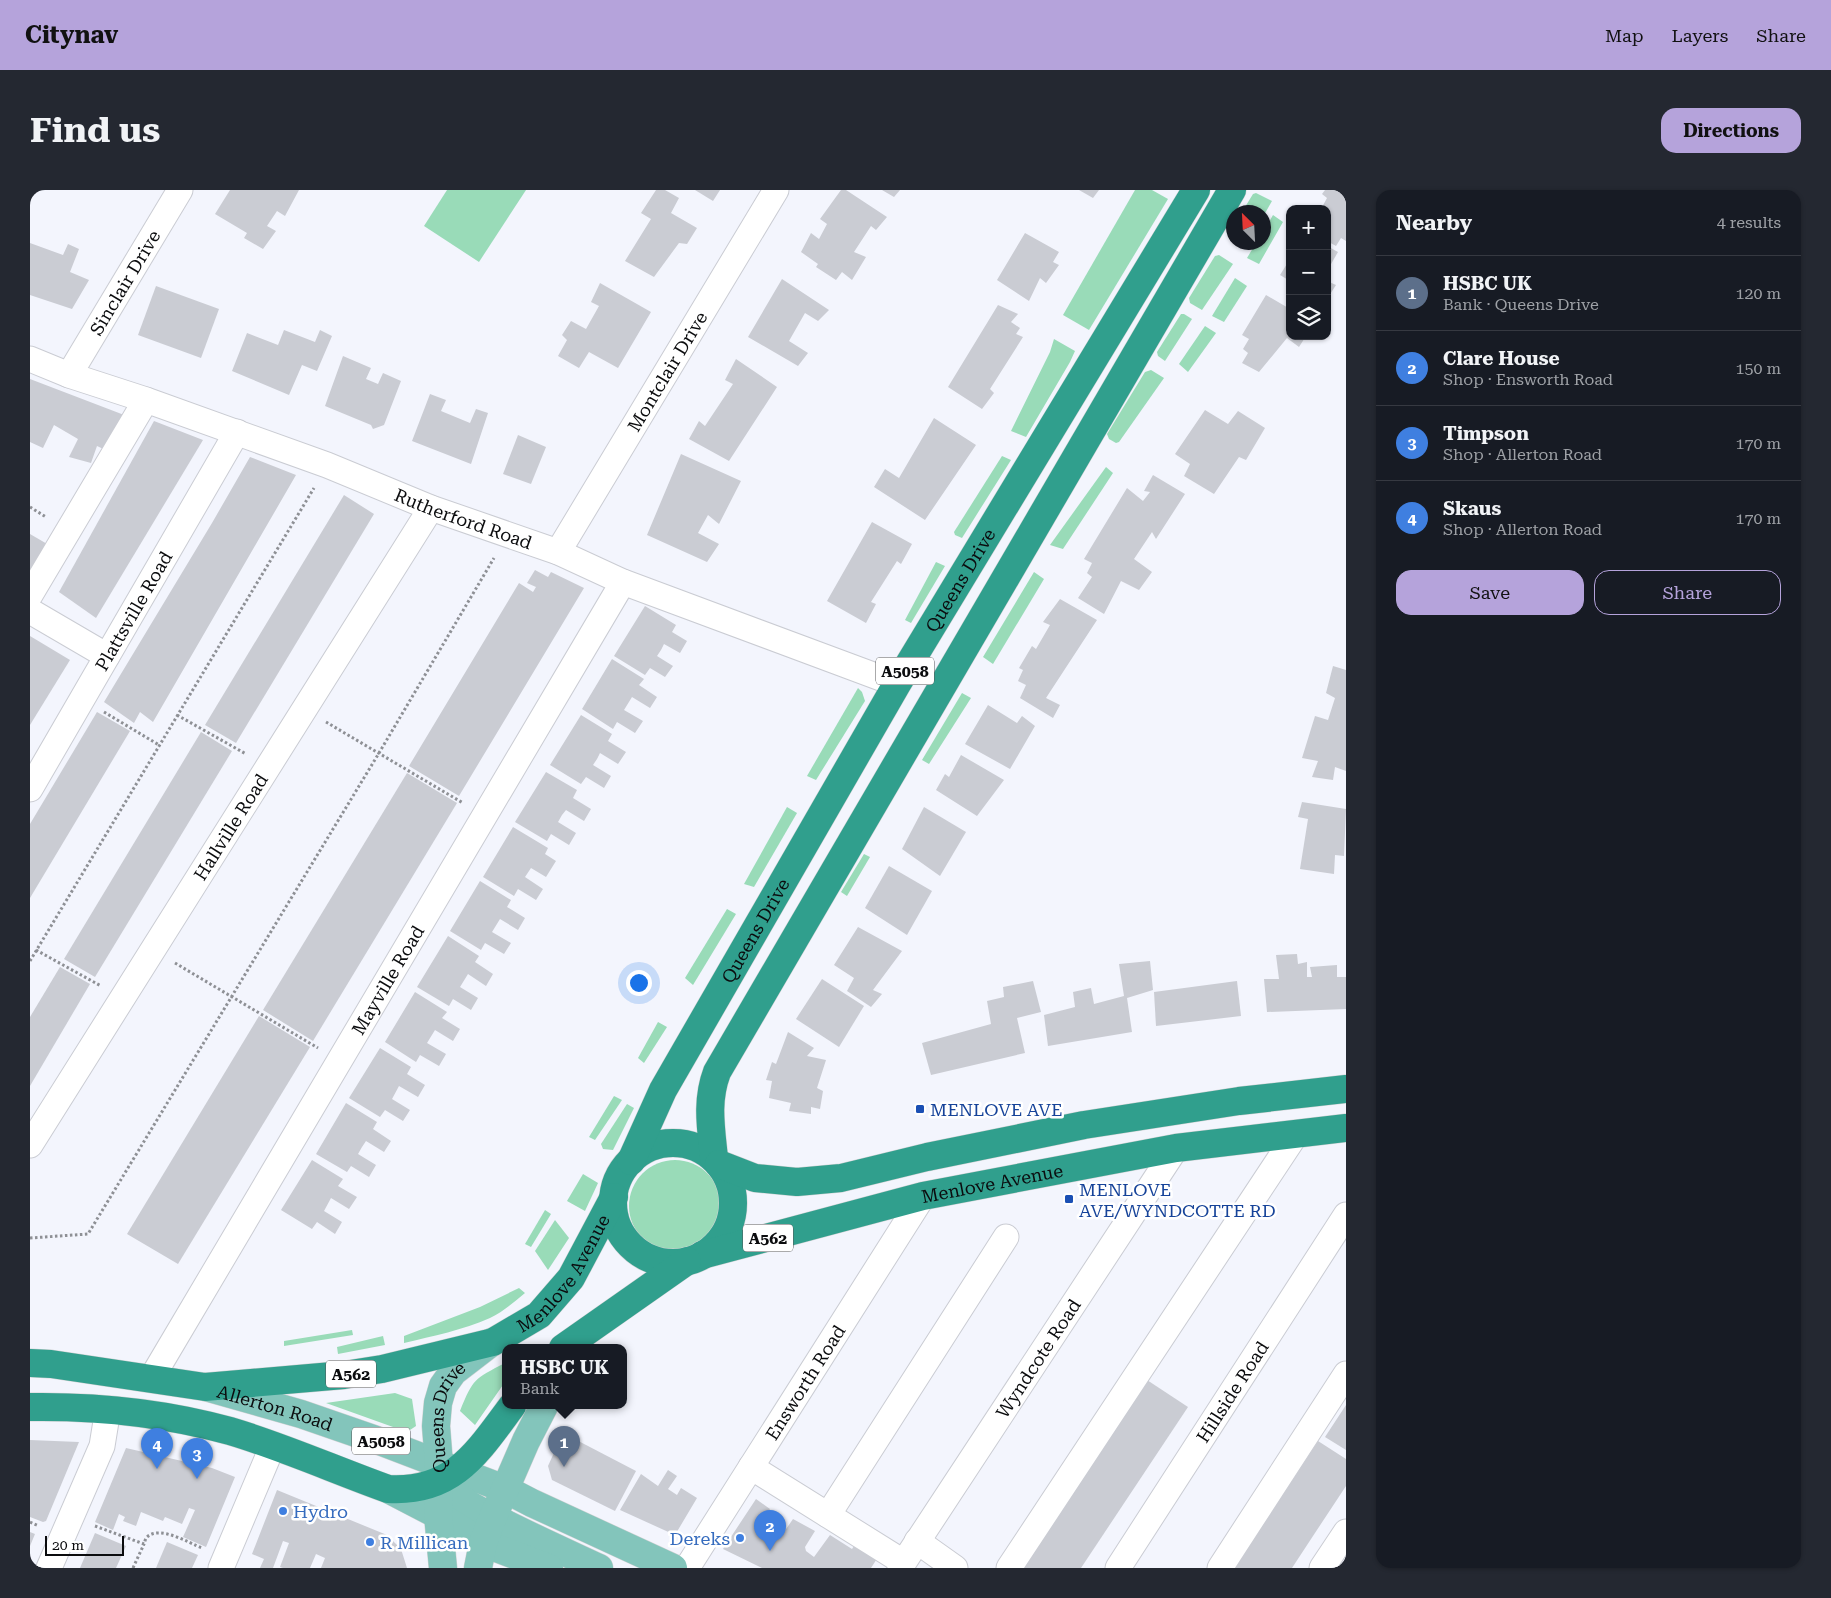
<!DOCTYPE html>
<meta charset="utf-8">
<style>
body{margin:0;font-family:"Roboto Serif",serif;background:#242831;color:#f1f3f6}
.controls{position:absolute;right:15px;top:15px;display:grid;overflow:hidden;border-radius:10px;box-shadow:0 1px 4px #0004}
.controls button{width:45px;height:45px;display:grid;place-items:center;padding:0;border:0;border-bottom:1px solid #363941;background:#171b24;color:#f1f3f6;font:25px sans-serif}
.compass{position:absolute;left:1196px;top:15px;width:45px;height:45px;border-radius:50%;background:#171b24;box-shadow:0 1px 4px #0004;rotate:336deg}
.scale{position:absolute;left:15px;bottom:12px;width:79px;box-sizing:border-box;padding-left:5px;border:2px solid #0b0c0e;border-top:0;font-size:14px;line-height:18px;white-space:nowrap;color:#0b0c0e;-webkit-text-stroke:4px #fff;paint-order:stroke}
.you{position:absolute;left:608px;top:792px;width:18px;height:18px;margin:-12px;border:4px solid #fff;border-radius:50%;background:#1a73e8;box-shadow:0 0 0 8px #1a73e833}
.badge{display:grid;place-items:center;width:32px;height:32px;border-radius:50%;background:#b5a3db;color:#fff;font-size:16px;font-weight:700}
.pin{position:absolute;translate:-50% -41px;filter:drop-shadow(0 1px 2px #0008)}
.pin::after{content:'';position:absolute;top:26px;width:18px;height:15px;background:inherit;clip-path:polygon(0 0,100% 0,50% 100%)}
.popup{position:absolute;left:472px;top:1154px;width:125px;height:65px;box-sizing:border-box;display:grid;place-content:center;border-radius:10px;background:#171b24;filter:drop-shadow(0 1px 4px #0005);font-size:16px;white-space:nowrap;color:#9ea1a6}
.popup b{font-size:19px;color:#f1f3f6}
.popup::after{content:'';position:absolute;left:50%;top:100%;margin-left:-10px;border:10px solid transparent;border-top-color:#171b24}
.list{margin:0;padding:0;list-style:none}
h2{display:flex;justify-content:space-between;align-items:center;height:65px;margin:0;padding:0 20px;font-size:21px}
h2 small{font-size:16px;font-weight:400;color:#9ea1a6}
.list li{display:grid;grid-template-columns:32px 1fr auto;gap:15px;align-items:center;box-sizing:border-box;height:75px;padding:0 20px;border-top:1px solid #363941}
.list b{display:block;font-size:19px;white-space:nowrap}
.list p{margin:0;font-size:16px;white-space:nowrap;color:#9ea1a6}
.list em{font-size:16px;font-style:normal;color:#9ea1a6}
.actions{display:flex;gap:10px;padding:15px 20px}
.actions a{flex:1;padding:11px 0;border:1px solid #b5a3db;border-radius:15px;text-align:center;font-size:18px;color:#b5a3db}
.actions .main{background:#b5a3db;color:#111}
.icon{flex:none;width:28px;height:28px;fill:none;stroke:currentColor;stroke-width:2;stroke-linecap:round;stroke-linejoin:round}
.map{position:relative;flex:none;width:1316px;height:1378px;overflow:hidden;border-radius:15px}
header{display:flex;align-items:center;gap:30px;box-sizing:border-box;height:70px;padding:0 25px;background:#b5a3db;color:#111}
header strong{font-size:24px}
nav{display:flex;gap:28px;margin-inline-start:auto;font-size:18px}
.intro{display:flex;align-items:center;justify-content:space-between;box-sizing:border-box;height:120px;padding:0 30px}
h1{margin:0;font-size:35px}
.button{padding:12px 22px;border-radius:15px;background:#b5a3db;color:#111;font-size:18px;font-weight:700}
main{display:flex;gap:30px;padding:0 30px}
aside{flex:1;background:#171b24;border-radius:15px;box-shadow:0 1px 4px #0004}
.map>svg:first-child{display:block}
.green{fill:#99dbb8}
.building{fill:#caccd3}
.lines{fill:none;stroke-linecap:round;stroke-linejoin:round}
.minor-casing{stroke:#caccd3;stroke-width:27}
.major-casing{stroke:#d3d3d4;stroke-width:29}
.highway-casing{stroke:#d3d3d4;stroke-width:29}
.path{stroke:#8e9095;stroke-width:3;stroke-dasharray:2.5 2.5;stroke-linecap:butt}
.minor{stroke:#fff;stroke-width:25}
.major{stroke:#83c5bb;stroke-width:28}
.highway{stroke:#309f8d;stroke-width:28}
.transit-dot{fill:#1a4fb4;stroke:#fff;stroke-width:2}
.shop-dot{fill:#3f7fe0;stroke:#fff;stroke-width:2}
.labels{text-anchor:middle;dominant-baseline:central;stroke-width:5;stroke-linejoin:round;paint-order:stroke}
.shield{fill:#fff;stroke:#545556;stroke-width:1}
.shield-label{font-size:16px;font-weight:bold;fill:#0b0c0e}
.street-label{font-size:18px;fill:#0b0c0e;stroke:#fff}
.transit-label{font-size:18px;fill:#164399;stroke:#fff;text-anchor:start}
.shop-label{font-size:18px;fill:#366cbe;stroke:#fff;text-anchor:start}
</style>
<header>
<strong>Citynav</strong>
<nav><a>Map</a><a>Layers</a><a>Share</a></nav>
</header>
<div class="intro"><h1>Find us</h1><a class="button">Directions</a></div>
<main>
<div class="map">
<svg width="1316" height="1378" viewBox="0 0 1316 1378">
<rect width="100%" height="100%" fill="#f3f5fd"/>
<g class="green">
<polygon points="417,0 496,0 449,72 394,36"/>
<polygon points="1105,0 1122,0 1138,9 1059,140 1033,125"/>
<polygon points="1226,3 1242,11 1234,25 1234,22 1212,22 1223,4"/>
<polygon points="1243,25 1253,32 1229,74 1217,68 1226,53 1234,52 1234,41"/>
<polygon points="1189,65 1203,74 1172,120 1160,113 1159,108 1185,66"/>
<polygon points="1205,88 1217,96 1194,132 1182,126"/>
<polygon points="1151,124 1154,124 1162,129 1135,171 1128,166 1127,162"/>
<polygon points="1175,136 1186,143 1158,182 1149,174"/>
<polygon points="1024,149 1045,161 1040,172 996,247 981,241 1020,162"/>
<polygon points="1121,180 1134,188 1089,252 1086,253 1079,249 1077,244 1115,182"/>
<polygon points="972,266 981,270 932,348 925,345 924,342"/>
<polygon points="1076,277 1083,283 1033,359 1020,355"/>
<polygon points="906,372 915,376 881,433 875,430"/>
<polygon points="1004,382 1014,389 963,474 953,467"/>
<polygon points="828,498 832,502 835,511 786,590 777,586"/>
<polygon points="932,503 941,508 899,574 892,570"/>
<polygon points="757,617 767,623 724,697 714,694"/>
<polygon points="834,664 840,667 817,706 811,702"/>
<polygon points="697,719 706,724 663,795 655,788"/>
<polygon points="628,832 637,837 614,873 608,868"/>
<polygon points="584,906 592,910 565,950 559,947"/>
<polygon points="597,914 604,918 583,960 573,959 571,954"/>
<circle cx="645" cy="1016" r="46"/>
<polygon points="553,984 568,993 555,1021 537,1011"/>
<polygon points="515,1020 521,1024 501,1057 495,1054"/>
<polygon points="525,1030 539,1048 518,1080 505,1061"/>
<path d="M 489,1098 L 495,1103 C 484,1112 473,1122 460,1128 C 433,1140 403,1146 374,1153 L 374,1146 L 450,1117 Z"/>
<polygon points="322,1140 323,1145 254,1156 254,1151"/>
<polygon points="353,1146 355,1155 308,1164 307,1157"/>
<path d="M 475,1173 L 475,1192 L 445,1235 L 430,1221 C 443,1189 444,1189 475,1173 Z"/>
<polygon points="365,1203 382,1209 386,1236 377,1242 296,1213"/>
</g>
<g class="building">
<polygon points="200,0 269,0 255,26 247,21 237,36 246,41 233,59 214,48 217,43 185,24"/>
<polygon points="626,0 635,0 649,8 641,23 667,38 657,54 649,53 624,87 595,71 621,29 611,23"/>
<polygon points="665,0 690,0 683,11"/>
<polygon points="811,0 816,0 857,27 846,40 841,36 824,62 836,67 822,90 812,82 806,90 786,77 788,74 771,62 781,43 789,49 797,34 790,29"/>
<polygon points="852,0 870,0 864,7"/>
<polygon points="1049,0 1069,0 1063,8"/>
<polygon points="1295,0 1316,0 1316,51 1311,48 1306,56 1297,51 1297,19 1291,19 1297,8 1292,4"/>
<polygon points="995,43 1029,62 1023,72 1029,75 1016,93 1010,88 999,111 967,90"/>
<polygon points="0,53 33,65 38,54 49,59 40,82 59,90 42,119 0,105"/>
<polygon points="1297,56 1308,62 1297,81"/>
<polygon points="1260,69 1260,91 1250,85"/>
<polygon points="752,89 799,120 788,131 775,123 759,151 778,163 768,176 718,147"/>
<polygon points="1297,91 1306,95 1297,109"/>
<polygon points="570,93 621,122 588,178 559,162 549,178 528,166 537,150 532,145 541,131 556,139 569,116 561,112"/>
<polygon points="126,96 189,119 171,168 108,145"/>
<polygon points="1236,105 1260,119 1260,146 1276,146 1269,157 1257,148 1229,182 1212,173 1218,163 1213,159 1219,149 1212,145"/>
<polygon points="968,115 988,124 981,132 990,138 986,144 993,147 960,199 964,203 952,219 918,197"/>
<polygon points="254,140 285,152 290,140 302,146 287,181 272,175 259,205 202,181 217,143 248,155"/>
<polygon points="313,166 341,178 336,189 348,194 353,183 371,191 354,235 343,239 341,235 295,216"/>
<polygon points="706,169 747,197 699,271 659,249 669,231 675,236 703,194 695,190"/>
<polygon points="0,189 102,228 82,263 67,256 61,273 39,267 48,249 24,235 13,258 0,252"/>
<polygon points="400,204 416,210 411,221 440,233 446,219 458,223 441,274 382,251"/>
<polygon points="1175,220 1198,234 1208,221 1235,238 1216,270 1209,267 1184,304 1154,286 1160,274 1145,264"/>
<polygon points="904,228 946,255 895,330 844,297 855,279 869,288"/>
<polygon points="124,231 173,250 66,428 29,402"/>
<polygon points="488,245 516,257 501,294 473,284"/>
<polygon points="651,264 711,291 689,334 678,325 668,343 689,354 677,372 617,345"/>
<polygon points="220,267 266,285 123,532 110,522 104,533 74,512 182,333"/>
<polygon points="1123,285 1155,304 1126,349 1122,342 1104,369 1122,382 1109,400 1091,391 1074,424 1048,408 1062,387 1057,383 1062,373 1054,369 1097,298 1113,311 1120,302 1114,301"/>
<polygon points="314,305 344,324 206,553 175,535"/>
<polygon points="842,332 882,354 871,374 867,371 841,412 846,414 836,433 797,411"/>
<polygon points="0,344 24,358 0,386"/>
<polygon points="505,380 518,387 521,382 554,398 429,606 379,576 489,393 503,402 506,397 497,393"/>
<polygon points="1030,409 1067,430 1016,508 1030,515 1023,528 990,508 996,495 988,491 993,480 989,478 1002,456 1006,459 1020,435 1013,432"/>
<polygon points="615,416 646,435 642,442 657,451 650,463 634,454 631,460 627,466 643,476 635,487 620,478 615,485 584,466"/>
<polygon points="0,446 40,470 0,535"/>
<polygon points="582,469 614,489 609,495 627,507 620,518 602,507 594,520 613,531 605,543 587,532 583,539 552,519"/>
<polygon points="1303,476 1316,480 1316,581 1305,577 1303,590 1282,587 1288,571 1272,568 1285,526 1298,530 1305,508 1296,503"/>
<polygon points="958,515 987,533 992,526 1005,536 980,579 935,554"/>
<polygon points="67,522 100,541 0,708 0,634"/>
<polygon points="551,525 582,544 578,551 596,562 588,574 570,563 567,569 563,575 581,586 574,598 556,587 551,594 520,575"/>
<polygon points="171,542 202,561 65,787 34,769"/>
<polygon points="931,565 974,590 947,626 906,600 915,584 919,587"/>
<polygon points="516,582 547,600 543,608 561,619 554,631 536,620 532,625 528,632 546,643 539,655 521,644 517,651 485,632"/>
<polygon points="377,583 427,613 283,851 233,820"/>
<polygon points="1272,612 1316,619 1314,666 1305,665 1304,684 1270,679 1278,629 1268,627"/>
<polygon points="894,617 936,642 910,686 872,659"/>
<polygon points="483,637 518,658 515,664 526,671 516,687 501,678 495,687 513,699 506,710 488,699 484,706 453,687"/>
<polygon points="859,676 902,701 877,745 835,718"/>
<polygon points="450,691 481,710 477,717 495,728 488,740 470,729 462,742 481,753 474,764 455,753 451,760 420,741"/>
<polygon points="828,737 872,761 843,800 852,804 841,817 817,801 824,788 804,775"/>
<polygon points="418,746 449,766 445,772 463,784 456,796 438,784 430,797 448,808 441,820 423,809 419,816 387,797"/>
<polygon points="1267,764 1268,774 1277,772 1277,787 1282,787 1280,777 1307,775 1307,787 1316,787 1316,819 1237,822 1234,789 1249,789 1246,765"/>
<polygon points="1120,771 1123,800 1097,808 1102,842 1018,856 1014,825 1045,817 1043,802 1061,798 1064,814 1094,806 1089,774"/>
<polygon points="30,777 60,794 0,896 0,827"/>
<polygon points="792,789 834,816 809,857 766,829"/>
<polygon points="1003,791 1011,822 987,828 995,863 901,885 892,853 961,834 957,811 974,807 973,797"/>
<polygon points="1207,791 1211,826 1126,836 1124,802"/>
<polygon points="385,802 417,822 412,828 430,839 423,851 405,840 397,853 416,864 409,876 390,865 386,872 355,852"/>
<polygon points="229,826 280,857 148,1074 97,1044"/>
<polygon points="758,842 784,858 777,866 796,870 787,898 793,901 790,919 781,917 781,924 759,921 761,913 739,908 742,891 736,890 742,872 746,874"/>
<polygon points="350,858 381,877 377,884 395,895 388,907 369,896 362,909 380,920 373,931 355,920 350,927 319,908"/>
<polygon points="316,913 347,932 343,939 361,951 354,962 336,951 332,957 328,964 346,975 339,987 321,976 317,982 286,964"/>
<polygon points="282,970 313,989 308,996 327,1007 319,1019 301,1008 294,1021 312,1032 305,1044 287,1032 282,1039 251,1020"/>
<polygon points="1117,1190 1158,1217 1051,1378 991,1378"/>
<polygon points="1316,1215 1316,1260 1295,1247"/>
<polygon points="533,1243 606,1281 585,1321 522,1290 518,1276"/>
<polygon points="0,1250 49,1252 16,1331 13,1332 0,1327"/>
<polygon points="1288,1251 1316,1269 1316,1296 1283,1346 1262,1378 1205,1378"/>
<polygon points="96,1258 182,1278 205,1287 176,1357 153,1347 165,1320 159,1318 152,1334 135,1327 133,1331 111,1322 106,1336 93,1331 95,1327 89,1324 83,1340 65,1332"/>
<polygon points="638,1280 647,1286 638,1299 647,1305 651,1298 667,1308 645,1345 590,1320 611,1284 628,1296"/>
<polygon points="247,1300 357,1345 371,1359 377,1378 291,1378 295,1368 286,1364 280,1378 253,1378 250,1377 259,1353 253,1351 243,1378 230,1378 234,1369 222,1364"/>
<polygon points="726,1309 740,1319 735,1327 745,1333 747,1329 754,1333 747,1345 752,1345 763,1329 785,1341 775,1357 776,1361 784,1367 800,1345 822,1359 828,1350 850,1364 841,1378 732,1378 693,1359"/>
<polygon points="0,1342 5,1344 0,1356"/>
<polygon points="65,1343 96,1356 86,1378 50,1378"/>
<polygon points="137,1352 168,1365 162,1378 126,1378"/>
</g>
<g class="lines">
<defs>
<g id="minor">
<path id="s1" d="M 0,169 L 39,185 L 116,210 L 297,275 L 401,318 L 528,362 L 593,392 L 867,494"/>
<path id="s2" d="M 39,185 L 150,0"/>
<path id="s3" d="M 528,362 L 746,0"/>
<polyline points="0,405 116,210"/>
<polyline points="0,421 77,466"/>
<path id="s4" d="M 0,599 L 207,242"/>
<path id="s5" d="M 0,955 L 401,318"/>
<path id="s6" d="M 121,1189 L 593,392"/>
<polyline points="721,1277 873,1372"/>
<polyline points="798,1325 976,1047"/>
<polyline points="887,1351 925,1378"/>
<polyline points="19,1378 72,1256 78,1219"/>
<polyline points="191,1378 243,1255"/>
<path id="s7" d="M 657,1378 L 893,1006"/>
<path id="s8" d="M 870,1378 L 1146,958"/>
<polyline points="979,1378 1266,944"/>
<path id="s9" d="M 1088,1378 L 1316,1025"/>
<polyline points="1190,1378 1316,1184"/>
<polyline points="1292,1378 1316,1342"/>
</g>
<g id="major">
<path id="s10" d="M 176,1197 L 271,1224 L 352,1252 L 475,1299 L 502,1313 L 643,1378"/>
<path d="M 409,1274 C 412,1286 416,1295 425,1304 C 440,1318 461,1326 478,1335 C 508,1350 539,1364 569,1378"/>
<polyline points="358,1299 408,1325 453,1353 519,1378"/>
<path id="s11" d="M 413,1378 L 408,1325 L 409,1274 L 406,1236 L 408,1213 L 413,1196 L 423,1182 L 462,1152"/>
<polyline points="448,1378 453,1353 463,1327 496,1251 514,1216"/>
</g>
<g id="highway">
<circle cx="643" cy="1013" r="60"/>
<path d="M 684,968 C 681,938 676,911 687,882 L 1202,0"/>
<path id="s12" d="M 601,971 L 633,900 L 867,494 L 1166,0"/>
<polyline points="689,974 725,988 767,992 811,988 897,967 1054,935 1209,911 1316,899"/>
<path id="s13" d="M 672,1065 L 893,1006 L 1146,958 L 1316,938"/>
<polyline points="533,1158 657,1071"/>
<path id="s14" d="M 0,1173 L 21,1174 L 175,1197 L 314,1185 L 352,1179 L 463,1152 L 509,1125 L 541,1088 L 584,1007"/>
<path d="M 0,1217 C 68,1216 135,1223 200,1241 C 254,1257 305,1280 358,1299 C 423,1303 447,1263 482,1216"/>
</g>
</defs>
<use href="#minor" class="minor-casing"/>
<use href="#major" class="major-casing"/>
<use href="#highway" class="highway-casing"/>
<g class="path">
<polyline points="0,317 16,327"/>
<polyline points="74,522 129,555"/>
<polyline points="147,525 216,564"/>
<polyline points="296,532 433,613"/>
<polyline points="6,760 71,796"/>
<polyline points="0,771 284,298"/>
<polyline points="145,773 288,858"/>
<polyline points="0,1048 58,1044 349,563 464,368"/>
<polyline points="0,1332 9,1336"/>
<path d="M 65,1336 L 114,1354 C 115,1352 115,1349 117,1347 C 130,1335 159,1353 172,1358"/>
<polyline points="103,1378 114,1354"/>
</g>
<use href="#minor" class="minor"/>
<use href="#major" class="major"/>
<use href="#highway" class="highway"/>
</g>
<g class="transit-dot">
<rect x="885" y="914" width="10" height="10" rx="2.5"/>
<rect x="1034" y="1004" width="10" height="10" rx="2.5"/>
</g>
<g class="shop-dot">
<circle cx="253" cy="1321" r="5"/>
<circle cx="710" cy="1348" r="5"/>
<circle cx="340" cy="1352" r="5"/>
</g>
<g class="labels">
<g class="shield">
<rect x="846" y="467.5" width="58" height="27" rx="4"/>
<rect x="713" y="1034.5" width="50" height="27" rx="4"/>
<rect x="296" y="1170.5" width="50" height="27" rx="4"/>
<rect x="322" y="1237.5" width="58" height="27" rx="4"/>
</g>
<g class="shield-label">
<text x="875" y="481">A5058</text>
<text x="738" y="1048">A562</text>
<text x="321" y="1184">A562</text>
<text x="351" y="1251">A5058</text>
</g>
<g class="street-label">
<text stroke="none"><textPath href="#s2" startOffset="108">Sinclair Drive</textPath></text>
<text stroke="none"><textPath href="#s3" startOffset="211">Montclair Drive</textPath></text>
<text stroke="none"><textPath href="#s1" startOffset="462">Rutherford Road</textPath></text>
<text stroke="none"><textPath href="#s12" startOffset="668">Queens Drive</textPath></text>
<text stroke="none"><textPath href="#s4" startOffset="206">Plattsville Road</textPath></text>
<text stroke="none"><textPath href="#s5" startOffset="376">Hallville Road</textPath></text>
<text stroke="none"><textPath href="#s12" startOffset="262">Queens Drive</textPath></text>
<text stroke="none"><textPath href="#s6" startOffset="464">Mayville Road</textPath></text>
<text stroke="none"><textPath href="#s13" startOffset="299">Menlove Avenue</textPath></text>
<text stroke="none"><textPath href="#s14" startOffset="570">Menlove Avenue</textPath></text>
<text stroke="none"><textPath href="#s8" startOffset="251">Wyndcote Road</textPath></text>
<text stroke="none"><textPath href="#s7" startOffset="220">Ensworth Road</textPath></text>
<text stroke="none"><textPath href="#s9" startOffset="210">Hillside Road</textPath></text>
<text stroke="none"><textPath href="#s10" startOffset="72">Allerton Road</textPath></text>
<text stroke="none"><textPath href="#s11" startOffset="154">Queens Drive</textPath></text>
</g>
<g class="transit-label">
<text x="900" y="919">MENLOVE AVE</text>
<text x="1049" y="999">MENLOVE<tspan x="1049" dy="21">AVE/WYNDCOTTE RD</tspan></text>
</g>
<g class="shop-label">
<text x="263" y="1321">Hydro</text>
<text x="700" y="1348" text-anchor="end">Dereks</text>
<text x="350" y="1352">R Millican</text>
</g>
</g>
</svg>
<div class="controls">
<button>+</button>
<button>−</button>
<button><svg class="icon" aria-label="layers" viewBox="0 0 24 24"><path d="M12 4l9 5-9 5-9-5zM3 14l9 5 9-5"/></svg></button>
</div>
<svg class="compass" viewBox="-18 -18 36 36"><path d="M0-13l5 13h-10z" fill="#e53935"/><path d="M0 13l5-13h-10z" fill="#9ea1a6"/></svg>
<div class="scale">20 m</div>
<div class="you"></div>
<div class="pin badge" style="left:534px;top:1277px;background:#5c6f8a">1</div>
<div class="popup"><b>HSBC UK</b>Bank</div>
<div class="pin badge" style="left:740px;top:1361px;background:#3f7fe0">2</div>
<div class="pin badge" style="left:167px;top:1289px;background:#3f7fe0">3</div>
<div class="pin badge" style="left:127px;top:1279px;background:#3f7fe0">4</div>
</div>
<aside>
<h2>Nearby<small>4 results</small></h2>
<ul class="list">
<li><span class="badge" style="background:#5c6f8a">1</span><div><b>HSBC UK</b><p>Bank · Queens Drive</p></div><em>120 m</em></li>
<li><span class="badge" style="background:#3f7fe0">2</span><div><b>Clare House</b><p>Shop · Ensworth Road</p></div><em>150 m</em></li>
<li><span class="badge" style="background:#3f7fe0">3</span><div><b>Timpson</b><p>Shop · Allerton Road</p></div><em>170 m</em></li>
<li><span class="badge" style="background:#3f7fe0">4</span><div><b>Skaus</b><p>Shop · Allerton Road</p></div><em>170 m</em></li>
</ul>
<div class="actions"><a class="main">Save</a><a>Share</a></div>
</aside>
</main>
